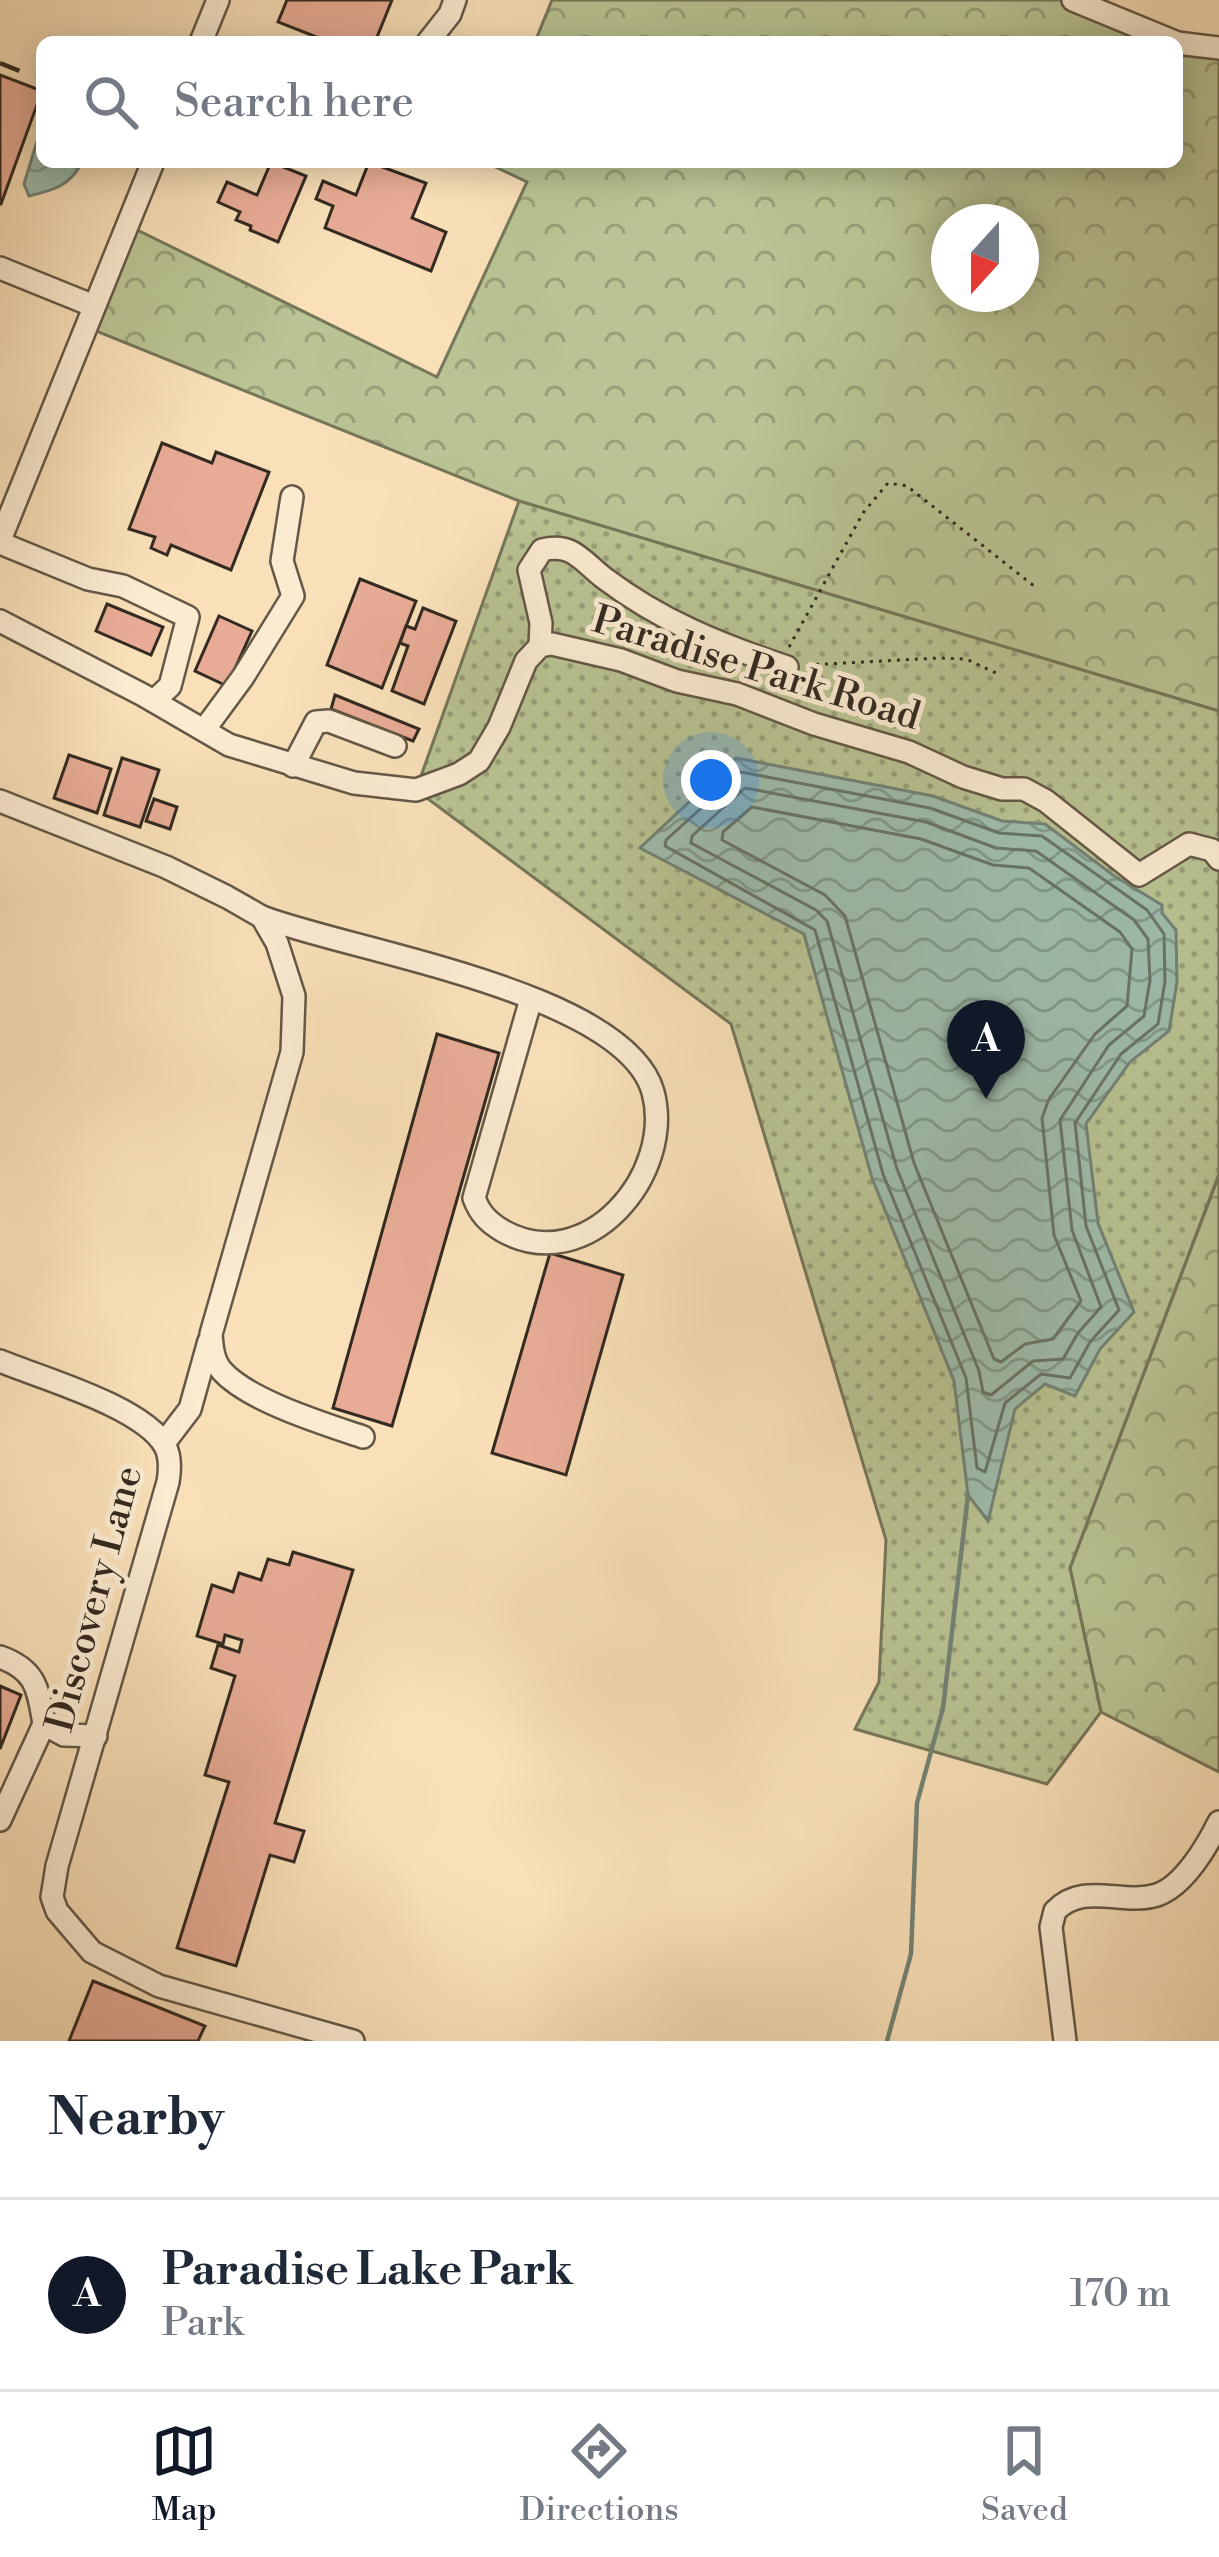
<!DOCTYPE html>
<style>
body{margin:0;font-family:"Libre Bodoni",serif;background:#f6f6f7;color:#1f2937}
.compass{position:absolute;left:931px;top:204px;width:108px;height:108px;border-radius:50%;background:#fff;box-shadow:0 6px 30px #0003;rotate:201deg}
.you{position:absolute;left:711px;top:780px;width:42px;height:42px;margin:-30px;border:9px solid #fff;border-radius:50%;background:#1a73e8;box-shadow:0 0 0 18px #1a73e833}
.badge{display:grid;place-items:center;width:78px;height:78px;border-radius:50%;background:#111827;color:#fff;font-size:39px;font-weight:700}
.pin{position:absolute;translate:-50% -99px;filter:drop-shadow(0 3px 6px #0008)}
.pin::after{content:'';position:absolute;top:63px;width:42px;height:36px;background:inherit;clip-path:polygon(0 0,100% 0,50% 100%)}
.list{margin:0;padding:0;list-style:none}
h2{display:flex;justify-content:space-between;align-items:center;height:156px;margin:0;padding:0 48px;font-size:51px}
h2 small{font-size:39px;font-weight:400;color:#747a83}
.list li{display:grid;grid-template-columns:78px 1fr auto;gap:36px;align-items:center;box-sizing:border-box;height:192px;padding:0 48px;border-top:3px solid #e0e1e3}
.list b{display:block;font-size:45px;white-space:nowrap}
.list p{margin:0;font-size:39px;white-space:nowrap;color:#747a83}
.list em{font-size:39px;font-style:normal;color:#747a83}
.icon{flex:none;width:66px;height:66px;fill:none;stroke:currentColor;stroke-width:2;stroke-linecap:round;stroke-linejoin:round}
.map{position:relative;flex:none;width:1219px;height:2041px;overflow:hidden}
.search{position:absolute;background:#fff;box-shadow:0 6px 30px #0003;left:36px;right:36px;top:36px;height:132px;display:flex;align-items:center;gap:30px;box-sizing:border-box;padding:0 42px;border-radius:18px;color:#747a83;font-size:45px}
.sheet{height:348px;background:#fff}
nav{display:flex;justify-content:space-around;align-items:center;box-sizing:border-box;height:168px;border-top:3px solid #e0e1e3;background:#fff;font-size:33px;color:#747a83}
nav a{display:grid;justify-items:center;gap:6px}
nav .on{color:#111827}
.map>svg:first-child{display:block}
.forest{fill:url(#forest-crowns);stroke:#76765a;stroke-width:3;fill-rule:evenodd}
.park{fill:url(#park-dots);stroke:#76765a;stroke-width:3}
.water{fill:url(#water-waves);stroke:#738275;stroke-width:3}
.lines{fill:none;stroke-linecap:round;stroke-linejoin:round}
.shore{stroke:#687467;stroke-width:3}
.stream{stroke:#738275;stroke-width:4.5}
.building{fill:#e8ac96;stroke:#332a21;stroke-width:3}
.minor-casing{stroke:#645847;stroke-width:26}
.path{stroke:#332a21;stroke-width:3;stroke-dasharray:3 6;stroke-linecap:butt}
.minor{stroke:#fbebd1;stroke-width:21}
.rail{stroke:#332a21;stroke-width:4.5;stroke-dasharray:21 21;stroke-linecap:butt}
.labels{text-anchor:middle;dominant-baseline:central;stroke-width:10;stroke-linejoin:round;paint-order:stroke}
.street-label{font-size:39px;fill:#332a21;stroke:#fbebd1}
</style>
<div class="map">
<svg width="1219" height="2041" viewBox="0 0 1219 2041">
<defs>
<pattern id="forest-crowns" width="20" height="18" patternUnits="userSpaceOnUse" patternTransform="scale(3)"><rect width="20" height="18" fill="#b9c393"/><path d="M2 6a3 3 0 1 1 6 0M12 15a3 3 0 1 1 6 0" fill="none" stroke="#979f78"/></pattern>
<pattern id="park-dots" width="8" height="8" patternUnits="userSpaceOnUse" patternTransform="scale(3)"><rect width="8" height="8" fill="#b9c393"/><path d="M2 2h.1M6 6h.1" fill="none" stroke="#979f78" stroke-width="1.8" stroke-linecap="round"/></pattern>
<pattern id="water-waves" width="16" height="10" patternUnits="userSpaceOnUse" patternTransform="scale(3)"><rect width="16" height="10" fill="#9ebdad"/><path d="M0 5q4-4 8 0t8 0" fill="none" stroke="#819a8c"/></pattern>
</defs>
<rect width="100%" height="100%" fill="#f9e0b8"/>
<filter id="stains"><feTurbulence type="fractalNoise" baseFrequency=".00167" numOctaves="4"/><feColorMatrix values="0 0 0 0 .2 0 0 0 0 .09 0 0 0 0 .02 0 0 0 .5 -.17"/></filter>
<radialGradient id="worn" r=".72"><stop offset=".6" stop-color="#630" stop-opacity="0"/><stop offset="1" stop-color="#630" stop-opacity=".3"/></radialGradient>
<g class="forest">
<polygon points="552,0 1073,0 1175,42 535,42"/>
<path d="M 1177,43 L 1219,48 L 1219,711 L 519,501 L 86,327 L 127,225 L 437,377 L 527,182 L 485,162 L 1177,162 ZM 949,222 L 1021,222 L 1021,294 L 949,294 Z"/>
<polygon points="1219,1175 1219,1772 1101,1712 1070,1568"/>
</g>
<polygon class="park" points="519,501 1219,711 1219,1174 1070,1568 1101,1712 1047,1784 855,1729 879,1682 886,1540 731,1024 416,790"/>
<g class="water">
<path d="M 42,125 L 42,162 L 82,162 C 70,186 54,190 29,196 L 24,184 Z"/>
<polygon points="736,758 933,796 1002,821 1045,824 1113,875 1162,905 1162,913 1176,930 1177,982 1169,1031 1130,1062 1086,1124 1098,1223 1134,1312 1100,1349 1075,1396 1045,1384 1015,1409 988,1521 968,1495 954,1381 872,1178 804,934 640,848"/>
</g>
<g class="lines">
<g class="shore">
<polygon points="741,772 930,808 999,833 1042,836 1147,910 1164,934 1165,981 1158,1024 1121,1054 1075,1123 1086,1226 1119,1310 1090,1342 1070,1378 1041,1374 1005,1403 985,1472 977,1468 966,1378 883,1174 815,930 665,846 666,840"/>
<polygon points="745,788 926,822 996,848 1036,851 1134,920 1148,939 1150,980 1144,1016 1109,1045 1060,1120 1072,1230 1101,1307 1078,1333 1063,1359 1033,1361 991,1395 983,1392 979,1371 897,1169 827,921 816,910 691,843 692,836"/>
<polygon points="752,807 921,839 993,865 1029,868 1120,932 1132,949 1127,1006 1095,1034 1049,1099 1042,1118 1054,1235 1081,1301 1053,1339 1025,1344 1001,1362 994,1359 914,1163 845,916 825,895 722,840 723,832"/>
</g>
<polyline class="stream" points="887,2041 911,1954 917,1803 943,1708 968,1495"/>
</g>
<g class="building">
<polygon points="287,0 392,0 375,42 329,42 278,22"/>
<polygon points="0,75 42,91 1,204 0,204"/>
<polygon points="271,162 306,176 278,242 250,230 251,226 236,220 240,212 218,202 227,182 257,195"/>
<polygon points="369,162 426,183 412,218 446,232 431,271 325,228 333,206 316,199 323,181 356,195"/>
<polygon points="162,443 212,463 216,452 269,472 231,570 171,545 167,555 151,548 155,537 129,529"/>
<polygon points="360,579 416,601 382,688 327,665"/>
<polygon points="107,604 163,627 151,655 96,631"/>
<polygon points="423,608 456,621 424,704 392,691 408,646 400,643 406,626 415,629"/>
<polygon points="219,616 252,631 227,686 195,671"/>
<polygon points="335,695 419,729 413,741 331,709"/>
<polygon points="69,755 111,769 97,813 54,798"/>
<polygon points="122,758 159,770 140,827 104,815"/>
<polygon points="154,799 177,807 170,829 146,821"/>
<polygon points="437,1034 499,1053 392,1426 333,1408"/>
<polygon points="550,1253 623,1275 566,1475 492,1453"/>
<polygon points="293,1552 353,1570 275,1823 304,1831 294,1862 270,1855 236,1966 177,1948 229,1782 205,1775 235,1676 211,1668 218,1645 239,1652 242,1640 225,1635 223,1644 197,1636 212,1585 233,1592 239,1573 261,1580 268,1559 289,1565"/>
<polygon points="0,1686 21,1695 0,1749"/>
<polygon points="93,1981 205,2026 198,2041 69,2041"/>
</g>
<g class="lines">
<defs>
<g id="minor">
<polyline points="1073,0 1175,42"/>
<polyline points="201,42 218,0"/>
<polyline points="428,42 450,14 455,0"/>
<polyline points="1177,43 1219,48"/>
<polyline points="0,268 94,306"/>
<polyline points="0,540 153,162"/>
<polyline points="0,543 88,579 123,586 188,617 170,686 154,701"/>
<polyline points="0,621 143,695 229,745 354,783 416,790 459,774 479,761 499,727 526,661 540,646 552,644 621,660 677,681 737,694 814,724 909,752 963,777 1002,789 1024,789 1046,801 1139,875 1189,844 1212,850 1219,859"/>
<path d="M 540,646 L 541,623 L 529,570 L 542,550 C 572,542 582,561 604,578 C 661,621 720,645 787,667"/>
<polyline points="204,730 243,677 293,596 282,561 292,497"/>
<polyline points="293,766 316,722 329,721 395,746"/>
<path d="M 0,801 L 166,867 L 227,897 L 262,917 L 277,943 L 294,996 L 292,1052 L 211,1334 C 212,1347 213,1361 222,1371 C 249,1401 325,1424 363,1437"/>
<path d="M 262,917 C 351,951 625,992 653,1092 C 675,1174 587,1278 503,1231 C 488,1222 480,1214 474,1198 L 531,999"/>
<path d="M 0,1361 C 41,1378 144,1407 165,1446 C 171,1457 170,1470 168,1482 L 57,1866 L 52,1897 L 57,1911 L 92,1952 L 159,1986 L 353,2041"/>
<polyline points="164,1443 190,1409 209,1341"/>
<path d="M 0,1657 C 37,1670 38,1690 44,1724 L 64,1735 L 96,1736"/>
<polyline points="0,1820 44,1724"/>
<path d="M 1065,2041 L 1051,1927 L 1055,1911 C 1084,1881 1122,1906 1157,1895 C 1184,1886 1207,1846 1219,1822"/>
</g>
</defs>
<use href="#minor" class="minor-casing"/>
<g class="path">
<polyline points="789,647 863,513 888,483 907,486 1034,586"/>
<polyline points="807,665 939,658 966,659 996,673"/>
</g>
<use href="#minor" class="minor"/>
<polyline class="rail" points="0,63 42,80"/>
</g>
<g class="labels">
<g class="street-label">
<text transform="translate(756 669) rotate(17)">Paradise Park Road</text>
<text transform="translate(95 1599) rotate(-75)">Discovery Lane</text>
</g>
</g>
<rect width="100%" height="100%" filter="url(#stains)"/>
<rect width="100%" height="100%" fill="url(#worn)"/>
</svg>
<svg class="compass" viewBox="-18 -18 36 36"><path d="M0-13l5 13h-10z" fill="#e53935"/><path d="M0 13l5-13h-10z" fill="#747a83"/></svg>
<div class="you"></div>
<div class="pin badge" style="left:986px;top:1099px">A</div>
<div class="search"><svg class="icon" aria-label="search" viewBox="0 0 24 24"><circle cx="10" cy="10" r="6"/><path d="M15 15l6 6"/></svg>Search here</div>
</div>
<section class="sheet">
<h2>Nearby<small></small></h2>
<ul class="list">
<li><span class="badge">A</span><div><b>Paradise Lake Park</b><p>Park</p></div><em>170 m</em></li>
</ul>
</section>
<nav>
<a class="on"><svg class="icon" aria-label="map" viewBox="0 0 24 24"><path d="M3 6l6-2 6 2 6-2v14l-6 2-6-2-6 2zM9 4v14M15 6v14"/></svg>Map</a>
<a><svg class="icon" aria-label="directions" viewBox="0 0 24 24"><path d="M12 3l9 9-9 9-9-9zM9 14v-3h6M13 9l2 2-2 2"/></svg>Directions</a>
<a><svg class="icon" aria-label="saved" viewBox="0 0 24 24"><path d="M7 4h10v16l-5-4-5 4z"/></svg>Saved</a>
</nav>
